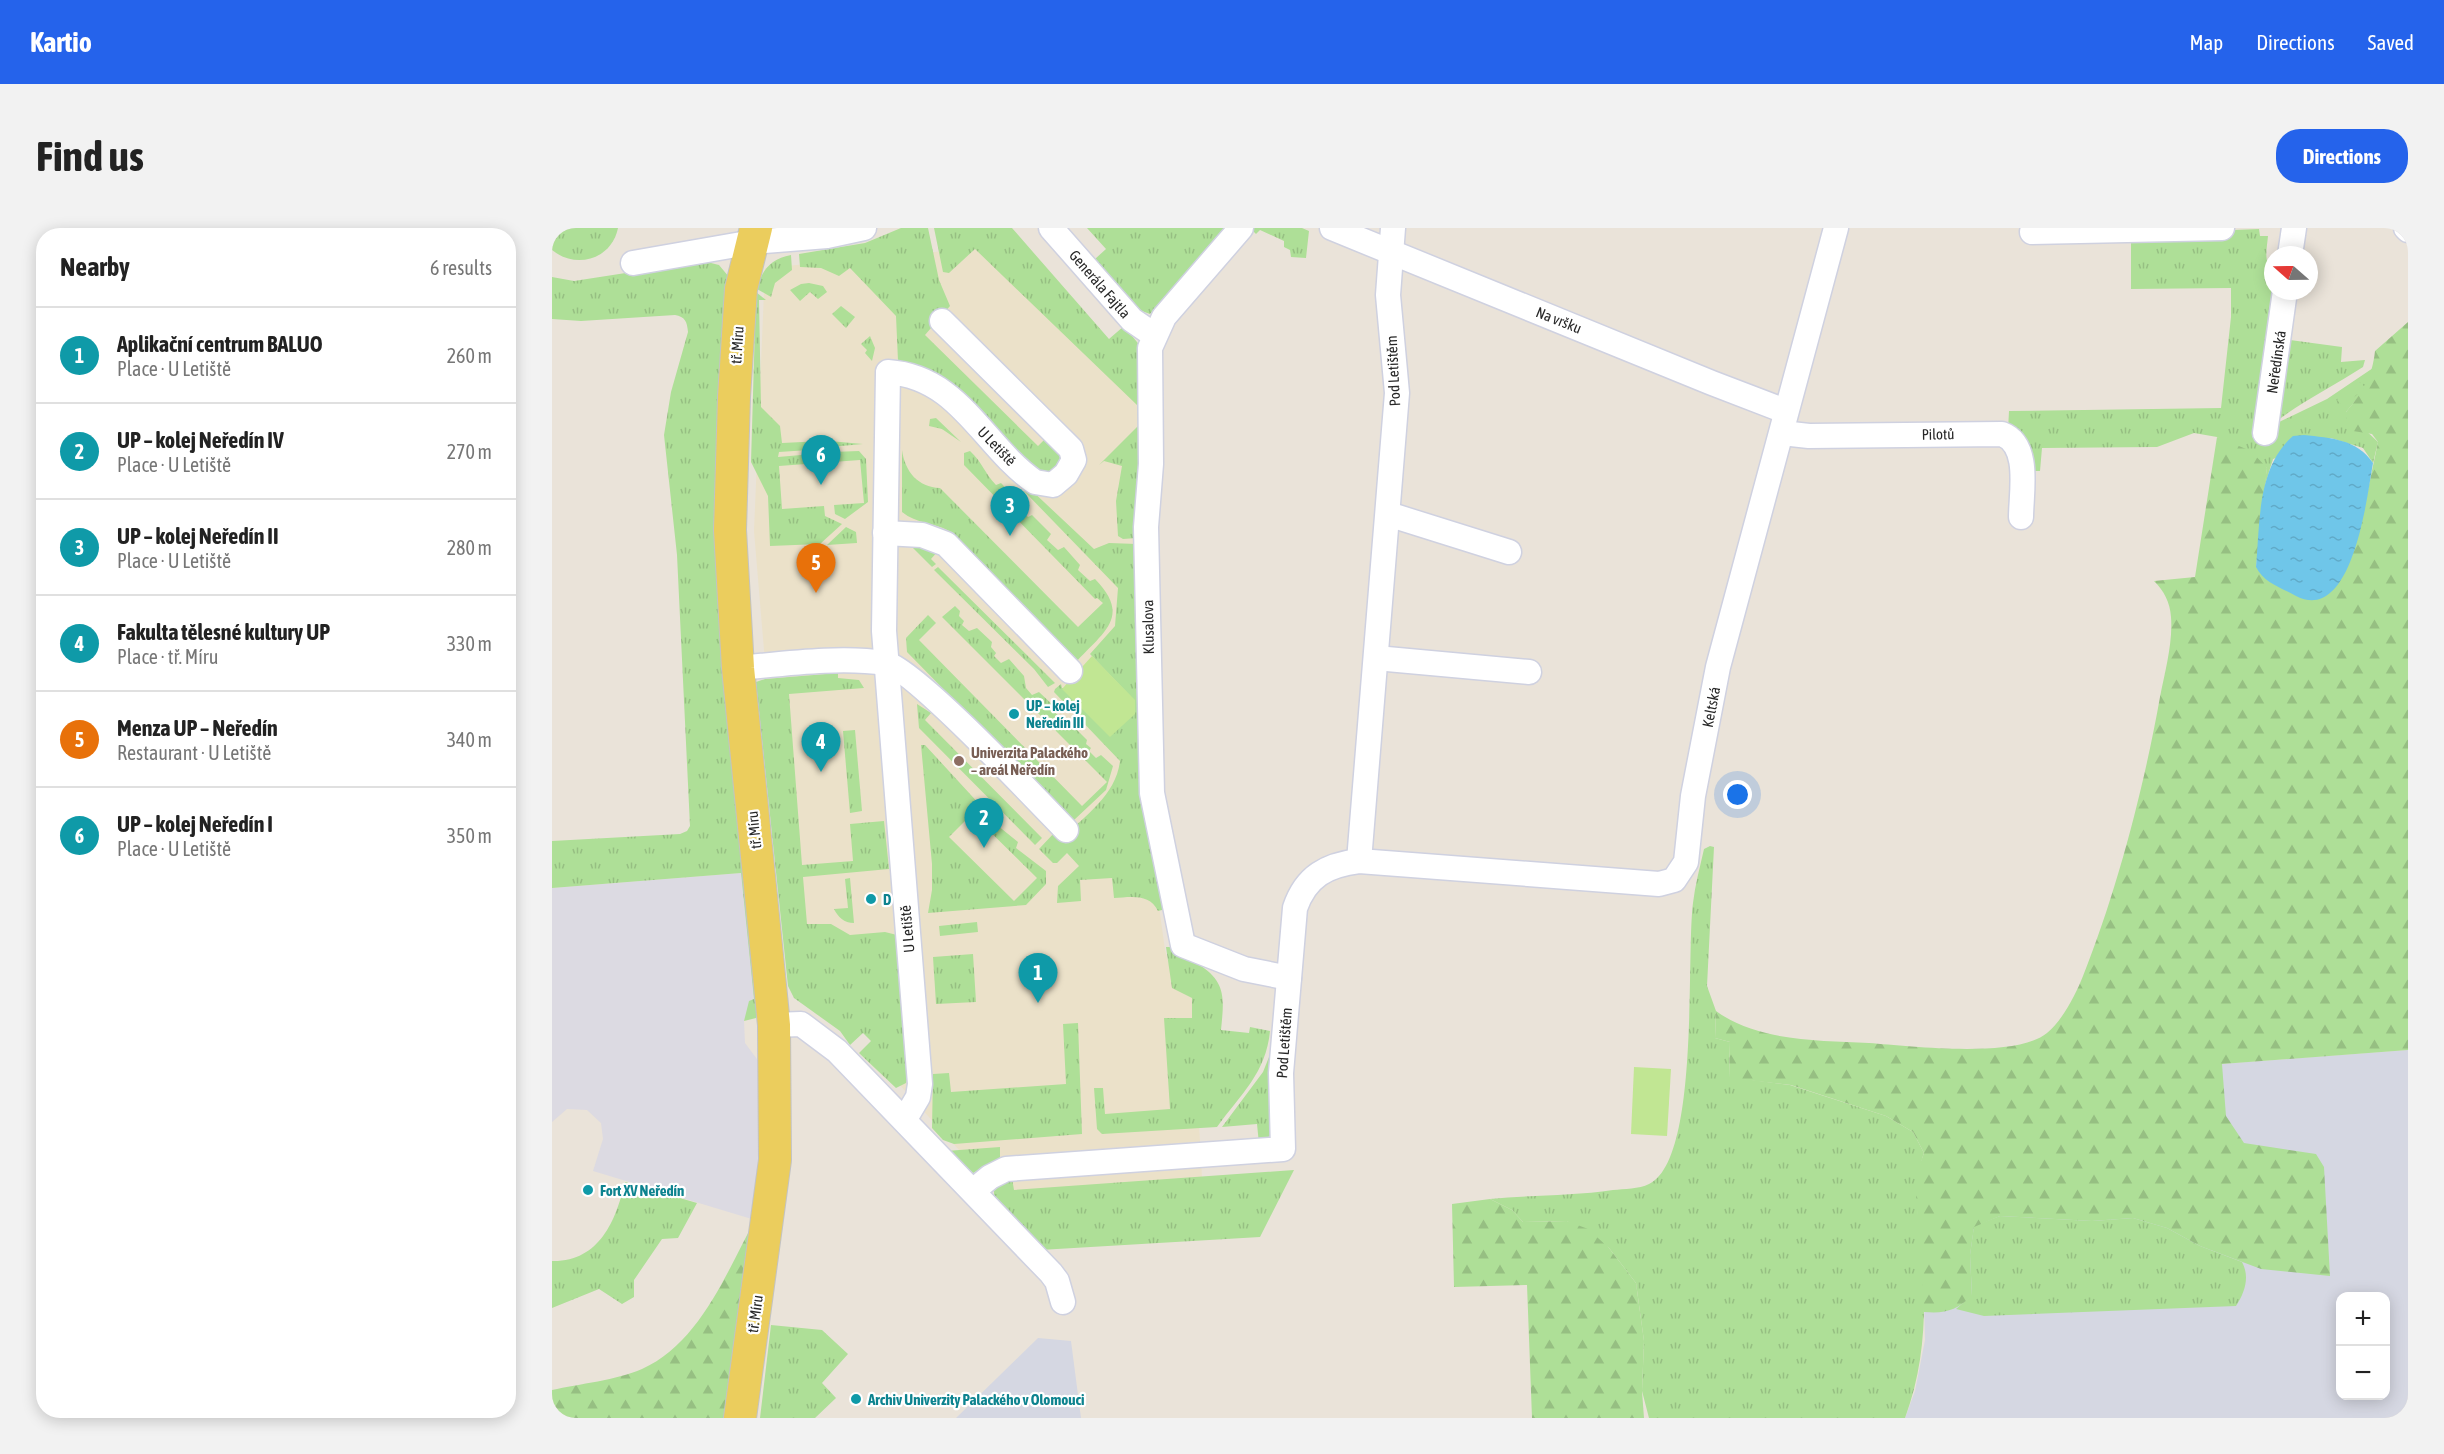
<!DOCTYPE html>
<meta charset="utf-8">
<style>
body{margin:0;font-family:"Asap Condensed",sans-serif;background:#f2f2f2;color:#222}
.controls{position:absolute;right:18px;bottom:18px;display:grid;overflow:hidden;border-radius:12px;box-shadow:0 3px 15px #0003}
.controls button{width:54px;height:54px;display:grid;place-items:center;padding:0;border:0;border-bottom:2px solid #e0e0e0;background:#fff;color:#222;font:30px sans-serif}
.compass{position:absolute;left:1712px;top:18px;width:54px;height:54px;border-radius:50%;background:#fff;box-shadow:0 3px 15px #0003;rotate:290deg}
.you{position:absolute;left:1186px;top:567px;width:21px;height:21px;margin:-15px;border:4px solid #fff;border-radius:50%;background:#1a73e8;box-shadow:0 0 0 9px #1a73e833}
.badge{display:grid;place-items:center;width:39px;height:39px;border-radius:50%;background:#2563eb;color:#fff;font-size:20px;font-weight:700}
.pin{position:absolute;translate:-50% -50px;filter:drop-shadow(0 2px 3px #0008)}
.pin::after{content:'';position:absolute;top:32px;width:21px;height:18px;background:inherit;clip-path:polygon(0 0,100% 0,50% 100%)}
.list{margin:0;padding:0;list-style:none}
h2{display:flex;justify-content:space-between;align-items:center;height:78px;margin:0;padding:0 24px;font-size:26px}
h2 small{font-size:20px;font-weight:400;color:#767676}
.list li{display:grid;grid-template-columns:39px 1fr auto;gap:18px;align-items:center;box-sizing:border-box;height:96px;padding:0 24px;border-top:2px solid #e0e0e0}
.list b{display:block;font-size:22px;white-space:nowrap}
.list p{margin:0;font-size:20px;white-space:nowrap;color:#767676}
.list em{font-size:20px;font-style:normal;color:#767676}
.map{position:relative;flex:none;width:1856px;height:1190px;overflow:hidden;border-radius:24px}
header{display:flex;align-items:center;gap:36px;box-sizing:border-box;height:84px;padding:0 30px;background:#2563eb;color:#fff}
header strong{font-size:28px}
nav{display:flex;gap:33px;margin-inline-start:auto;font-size:21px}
.intro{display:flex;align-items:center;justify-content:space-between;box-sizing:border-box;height:144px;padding:0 36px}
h1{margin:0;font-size:42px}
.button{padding:15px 27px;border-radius:24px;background:#2563eb;color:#fff;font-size:21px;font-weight:700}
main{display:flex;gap:36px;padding:0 36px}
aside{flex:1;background:#fff;border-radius:24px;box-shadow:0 3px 15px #0003}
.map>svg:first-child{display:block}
.industrial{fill:#dcdae2}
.education{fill:#ebe1c9}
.airport{fill:#d5d7e2;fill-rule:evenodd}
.grass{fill:url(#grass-tufts);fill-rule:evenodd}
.forest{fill:url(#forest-firs)}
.park{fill:url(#park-crowns)}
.pitch{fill:#c1e693}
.water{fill:url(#water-ripples)}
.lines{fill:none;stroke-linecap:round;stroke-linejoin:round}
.minor-casing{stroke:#cfd1e0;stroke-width:27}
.major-casing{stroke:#c3c3c3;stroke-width:34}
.minor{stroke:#fff;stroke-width:24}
.major{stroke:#ebcd5d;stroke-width:32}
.culture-dot{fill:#0f9aa8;stroke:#fff;stroke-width:2}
.education-dot{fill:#8d6e63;stroke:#fff;stroke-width:2}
.labels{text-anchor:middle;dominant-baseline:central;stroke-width:4.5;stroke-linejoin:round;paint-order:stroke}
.street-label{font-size:15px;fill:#272727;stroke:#fff}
.culture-label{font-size:15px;font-weight:bold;fill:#0d838f;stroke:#fff;text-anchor:start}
.education-label{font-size:15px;font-weight:bold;fill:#785e54;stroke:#fff;text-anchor:start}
</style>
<header>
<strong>Kartio</strong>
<nav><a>Map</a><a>Directions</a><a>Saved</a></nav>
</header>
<div class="intro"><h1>Find us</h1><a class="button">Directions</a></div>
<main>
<aside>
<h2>Nearby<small>6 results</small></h2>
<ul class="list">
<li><span class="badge" style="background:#0f9aa8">1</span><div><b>Aplikační centrum BALUO</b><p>Place · U Letiště</p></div><em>260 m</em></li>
<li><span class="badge" style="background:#0f9aa8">2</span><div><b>UP – kolej Neředín IV</b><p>Place · U Letiště</p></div><em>270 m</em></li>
<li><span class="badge" style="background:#0f9aa8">3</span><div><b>UP – kolej Neředín II</b><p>Place · U Letiště</p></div><em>280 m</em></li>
<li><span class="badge" style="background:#0f9aa8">4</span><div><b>Fakulta tělesné kultury UP</b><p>Place · tř. Míru</p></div><em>330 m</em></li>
<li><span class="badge" style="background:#e8710a">5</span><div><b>Menza UP – Neředín</b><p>Restaurant · U Letiště</p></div><em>340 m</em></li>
<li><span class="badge" style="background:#0f9aa8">6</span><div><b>UP – kolej Neředín I</b><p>Place · U Letiště</p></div><em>350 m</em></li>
</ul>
</aside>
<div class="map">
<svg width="1856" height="1190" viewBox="0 0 1856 1190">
<defs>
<pattern id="grass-tufts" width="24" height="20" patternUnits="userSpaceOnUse" patternTransform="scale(1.5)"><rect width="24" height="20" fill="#aedf97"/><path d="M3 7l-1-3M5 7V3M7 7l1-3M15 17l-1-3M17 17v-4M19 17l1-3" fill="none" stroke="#96bf82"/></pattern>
<pattern id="forest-firs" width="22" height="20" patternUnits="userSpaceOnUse" patternTransform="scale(1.5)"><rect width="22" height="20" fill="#aedf97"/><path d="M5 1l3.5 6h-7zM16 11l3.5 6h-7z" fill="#96bf82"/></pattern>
<pattern id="park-crowns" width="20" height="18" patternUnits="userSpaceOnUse" patternTransform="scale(1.5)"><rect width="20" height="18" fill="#aedf97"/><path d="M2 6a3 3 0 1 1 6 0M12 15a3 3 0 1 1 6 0" fill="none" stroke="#96bf82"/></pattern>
<pattern id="water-ripples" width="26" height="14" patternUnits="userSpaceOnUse" patternTransform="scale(1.5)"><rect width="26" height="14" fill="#6fc6e9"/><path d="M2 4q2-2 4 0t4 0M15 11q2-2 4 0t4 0" fill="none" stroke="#60aac8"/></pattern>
</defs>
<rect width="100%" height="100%" fill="#eae3d9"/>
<polygon class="industrial" points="189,645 202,771 192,793 193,815 210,838 203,992 41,943 51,911 49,895 35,882 15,881 0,894 0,660"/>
<polygon class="education" points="467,16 587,154 592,570 613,722 624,761 640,770 651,968 460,980 335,843 328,823 237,720 202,303 213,40"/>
<g class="airport">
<path d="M 1856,822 L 1856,1190 L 1353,1190 L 1363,1163 L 1373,1112 L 1371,1036 L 1491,849 ZM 1788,1068 L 1834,1068 L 1834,1168 L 1788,1168 Z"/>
<polygon points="486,1110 519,1113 529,1190 404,1190"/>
</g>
<g class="grass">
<path d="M 0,0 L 66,0 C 60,31 24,42 0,22 Z"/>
<polygon points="349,0 376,0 387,52 398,78 373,107 486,218 495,209 507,222 509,232 501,243 493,246 346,133 344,88 298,40 287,48 269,40 248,39 247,26 313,15"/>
<polygon points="382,0 460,0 557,111 572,98 589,119 591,235 585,310 571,311 566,308 564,273 570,238 552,233 547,237 586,198 585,177 423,21 397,45 391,44"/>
<polygon points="535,0 680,0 598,86 587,82 543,31 554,21"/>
<polygon points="702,0 750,0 757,3 754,30 739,29 738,22 732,19 732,13 708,2 704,6 700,2"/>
<path d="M 1707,1 L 1708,8 L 1716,8 C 1715,20 1711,35 1721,43 L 1721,63 L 1738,112 L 1790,119 L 1789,134 L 1813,132 L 1811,139 C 1777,161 1741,178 1711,204 L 1716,207 L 1727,194 L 1775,171 L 1821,140 L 1814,160 L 1794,184 L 1826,214 L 1821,235 L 1811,220 L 1779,210 L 1721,231 L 1712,260 L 1715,240 L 1665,209 L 1642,205 L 1605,219 L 1490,220 L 1488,243 L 1474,243 L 1456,202 L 1457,183 L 1669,180 L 1679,89 L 1679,60 L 1579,61 L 1579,6 Z"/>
<path d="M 239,27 L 240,42 L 223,55 L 219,69 L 205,61 C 210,41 219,31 239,27 Z"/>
<path d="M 151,33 L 167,37 L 177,49 L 208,784 L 204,790 L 192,793 L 197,773 L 202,771 L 189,645 L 0,660 L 0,613 L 128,606 L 135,603 L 138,598 L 125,327 L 112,207 L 119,164 L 136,104 C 135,93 133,89 123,87 L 29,93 L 0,91 L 0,49 L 22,53 Z"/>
<polygon points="257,55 271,58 275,64 266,71 258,64 248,73 238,62 249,56"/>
<polygon points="204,64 214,72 207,72 209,179 228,198 230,215 271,213 272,221 227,224 226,229 272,225 273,231 279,230 280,224 307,223 314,231 316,274 293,291 283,286 282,277 312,275 308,232 227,238 230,281 272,278 273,288 290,296 268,316 218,318 216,268 199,234"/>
<polygon points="289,78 303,89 294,100 280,86"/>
<polygon points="318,108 323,120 320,133 313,125 315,122 309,116"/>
<polygon points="384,190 409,214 390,201 377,198 378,191"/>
<polygon points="277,213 311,216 278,219"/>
<path d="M 350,222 C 353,244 366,259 388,260 L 526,399 L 551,375 L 545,370 L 543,371 L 412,237 L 412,225 L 418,223 C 431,235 433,246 444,257 L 449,255 L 467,274 L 464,278 L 476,289 L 480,287 L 499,306 L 495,312 L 506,322 L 512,319 L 528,337 L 526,342 L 538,353 L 543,351 C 579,388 553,403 525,433 L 397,303 C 381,294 365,296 350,284 Z"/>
<path d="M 476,259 L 542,321 L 557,315 L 585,316 L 614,681 L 606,683 C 598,665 578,669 562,670 L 560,650 L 528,652 L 529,673 L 505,675 L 506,658 L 527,638 L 515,625 L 505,635 L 501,635 L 487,621 L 503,604 L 510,610 C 533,588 564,567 568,533 L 502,464 L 503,461 L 509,456 L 510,460 L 582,472 L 538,426 L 563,398 L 566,360 L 472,263 Z"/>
<polygon points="294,299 304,304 305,315 275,317"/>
<polygon points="358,317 387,322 379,331 384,336 380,339"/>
<polygon points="386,339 503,455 496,459 482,441 382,342"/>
<polygon points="403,378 408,383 407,388 412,393 410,397 417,403 425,400 440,414 439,419 444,425 442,428 449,435 457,431 472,448 474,460 480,467 487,464 503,479 502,484 507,488 505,491 512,498 519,496 535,512 534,516 539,520 537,523 544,530 549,527 561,538 554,562 521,593 355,424 354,410 376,387 384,395 367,412 530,578 555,554 390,389"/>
<polygon points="286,445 286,450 307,452 312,460 237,466 250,637 301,633 298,596 332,593 337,641 251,649 255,696 279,696 298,707 333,704 349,708 356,848 354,855 344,860 307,825 319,813 311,805 298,817 288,803 242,770 236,758 204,454 213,451"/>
<polygon points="365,476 379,485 373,492 490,610 483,617 367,500"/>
<polygon points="303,502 310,583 298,585 291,503"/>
<path d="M 369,517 L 373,517 L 441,591 L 440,593 L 466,614 L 464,620 L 494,643 L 494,656 L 474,677 L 376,685 L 380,662 L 380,636 ZM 420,586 L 485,650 L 462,673 L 397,609 Z"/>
<path d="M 1158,618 L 1162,619 L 1155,758 L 1164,783 L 1163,810 L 1178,814 L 1177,849 L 1238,857 L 1334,888 L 1361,904 L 1372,925 C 1359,961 1368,998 1371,1035 C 1374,1089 1372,1139 1353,1190 L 1097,1190 L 1090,1163 L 1092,1113 L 1084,1055 L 1057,1020 L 1015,993 L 971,994 L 960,982 L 938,971 C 979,967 1021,968 1061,962 C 1072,961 1087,961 1097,956 C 1148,932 1134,730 1141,675 C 1143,657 1148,639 1152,621 Z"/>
<path d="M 298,650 L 302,695 C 292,695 286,689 282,681 L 296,680 L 293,651 Z"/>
<polygon points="425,694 426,704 388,708 387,698"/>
<path d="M 614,719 L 623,719 C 629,727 637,731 646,736 C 675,754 672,771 669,802 L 697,805 L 698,799 L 718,803 C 714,845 689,866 665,899 L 550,906 L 545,901 L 542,860 L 551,860 L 553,886 L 618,881 L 612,790 L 640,790 L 640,770 L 620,760 Z"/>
<polygon points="421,726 424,774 384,776 381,729"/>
<polygon points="526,795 530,906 402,916 391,912 380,900 381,846 397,845 399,864 514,856 511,796"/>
<polygon points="719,824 719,907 707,916 705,896 670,899 711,844"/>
<polygon points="448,919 448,932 421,945 394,923"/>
<polygon points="742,942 708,1009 488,1022 442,972 442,959 460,950 462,962"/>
<path d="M 73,954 L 145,975 L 126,1010 L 110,1011 L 82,1052 L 82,1069 L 70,1076 L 47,1061 L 0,1080 L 0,1033 C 47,1034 64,993 73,954 Z"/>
<path d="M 1448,988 L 1540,993 L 1581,990 L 1615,1000 L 1648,1018 L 1690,1034 C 1698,1049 1693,1064 1684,1078 L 1432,1088 L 1404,1081 L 1420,1067 L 1418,1027 L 1422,998 Z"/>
<polygon points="219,1097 270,1102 296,1126 270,1155 284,1170 263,1190 208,1190"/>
</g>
<g class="forest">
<path d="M 1856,94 L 1856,822 L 1670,836 L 1674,888 L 1692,915 L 1764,926 L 1772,939 L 1778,1048 L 1709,1041 L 1648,1018 L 1615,1000 L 1581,990 L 1540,993 L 1448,988 L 1422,999 L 1418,1027 L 1420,1068 C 1404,1082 1394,1086 1372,1084 L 1364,967 L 1365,944 L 1372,925 L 1361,904 L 1334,888 L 1239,857 L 1177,850 L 1178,814 L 1163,810 L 1164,783 C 1207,814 1266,812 1317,815 C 1358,818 1463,831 1495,805 C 1510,793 1524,766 1531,748 C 1565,663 1592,559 1608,469 C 1613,443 1621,415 1619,389 C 1618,374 1612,363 1602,353 L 1643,349 L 1665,209 L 1699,223 L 1715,240 L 1704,339 L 1808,300 L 1826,214 L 1820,206 L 1801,203 L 1795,195 L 1794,184 C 1811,164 1820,150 1823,123 Z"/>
<polygon points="938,971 960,982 971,994 1015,993 1036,1001 1057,1020 1084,1055 1092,1113 1090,1163 1092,1190 980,1190 975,1057 902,1059 900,976"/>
<path d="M 203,992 L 173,1190 L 0,1190 L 0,1162 C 27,1156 65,1152 90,1141 C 148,1115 174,1045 203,992 Z"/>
</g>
<polygon class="park" points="1805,152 1813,159 1792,179 1785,172"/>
<g class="pitch">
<polygon points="540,428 583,472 583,486 558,509 510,461"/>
<polygon points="1082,839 1119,841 1115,908 1079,906"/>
</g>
<path class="water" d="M 1752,207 C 1779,210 1805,211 1821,235 C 1815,268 1801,397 1744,368 C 1728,359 1712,355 1704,339 C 1708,295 1705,239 1741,208 Z"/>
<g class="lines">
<defs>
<g id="minor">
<polyline points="499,0 580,92 602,107"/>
<polyline points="689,0 612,89 598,120 599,236 594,299 600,565 631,717 692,741 737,750"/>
<polyline points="780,0 1160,155 1233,183"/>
<polyline points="1854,0 1856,2"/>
<polyline points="1480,4 1670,0"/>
<polyline points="1738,27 1742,0"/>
<polyline points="81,35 201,14 275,8 312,0"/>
<path d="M 1230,205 L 1257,208 L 1450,206 C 1479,217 1469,265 1469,289"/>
<polyline points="1713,205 1733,63"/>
<polyline points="836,286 957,324"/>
<polyline points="333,305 370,307 394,316 518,443"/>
<polyline points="824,430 977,444"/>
<path d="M 186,440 C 231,436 288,428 333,435 C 360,439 487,574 514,602"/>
<polyline points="807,633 845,165 836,67 841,0"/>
<polyline points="222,797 249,796 285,823 499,1045 505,1053 511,1074"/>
<path d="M 353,891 L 366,869 L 368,856 L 332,403 L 336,144 C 408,149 430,217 483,254 L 501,257 L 514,246 L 522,232 L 519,221 L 512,214 L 390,93"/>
<path d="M 421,963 L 438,949 L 454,941 L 731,921 L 729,845 L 743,680 C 754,648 775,637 807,633 L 1107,656 L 1122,652 L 1134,634 L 1141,568 L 1166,439 L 1284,0"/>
</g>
<polyline id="major" points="188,1190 223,932 222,797 186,440 178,302 182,169 189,61 204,0"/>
</defs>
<use href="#minor" class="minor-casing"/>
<use href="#major" class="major-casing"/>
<use href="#minor" class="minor"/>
<use href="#major" class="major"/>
</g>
<g class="culture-dot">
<circle cx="462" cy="486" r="6"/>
<circle cx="319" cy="671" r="6"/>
<circle cx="36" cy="962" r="6"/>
<circle cx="304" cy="1171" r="6"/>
</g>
<circle class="education-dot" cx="407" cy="533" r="6"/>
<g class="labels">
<g class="street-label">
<text transform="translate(548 56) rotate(49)">Generála Fajtla</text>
<text transform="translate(1007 92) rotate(22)">Na vršku</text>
<text transform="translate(185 117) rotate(-86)">tř. Míru</text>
<text transform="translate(1724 134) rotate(-82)">Neředínská</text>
<text transform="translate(841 143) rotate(-93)">Pod Letištěm</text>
<text transform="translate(1386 206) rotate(-1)">Pilotů</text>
<text transform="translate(445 218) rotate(46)">U Letiště</text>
<text transform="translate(596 399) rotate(-91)">Klusalova</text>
<text transform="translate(1159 479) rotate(-79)">Keltská</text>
<text transform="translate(202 602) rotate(-96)">tř. Míru</text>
<text transform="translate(355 701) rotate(-95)">U Letiště</text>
<text transform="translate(732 815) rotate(-86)">Pod Letištěm</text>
<text transform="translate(203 1086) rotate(-82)">tř. Míru</text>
</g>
<g class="culture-label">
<text x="474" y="477">UP – kolej<tspan x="474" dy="17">Neředín III</tspan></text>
<text x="331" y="671">D</text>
<text x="48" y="962">Fort XV Neředín</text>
<text x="316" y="1171">Archiv Univerzity Palackého v Olomouci</text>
</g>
<g class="education-label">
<text x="419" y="524">Univerzita Palackého<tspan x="419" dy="17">– areál Neředín</tspan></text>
</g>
</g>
</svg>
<div class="controls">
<button>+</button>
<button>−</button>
</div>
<svg class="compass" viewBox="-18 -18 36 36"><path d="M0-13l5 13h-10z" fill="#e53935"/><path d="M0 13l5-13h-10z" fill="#767676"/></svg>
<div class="you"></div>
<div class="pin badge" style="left:486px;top:775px;background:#0f9aa8">1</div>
<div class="pin badge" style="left:432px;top:620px;background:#0f9aa8">2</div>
<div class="pin badge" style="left:458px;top:308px;background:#0f9aa8">3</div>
<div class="pin badge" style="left:269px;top:544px;background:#0f9aa8">4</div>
<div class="pin badge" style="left:264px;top:365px;background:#e8710a">5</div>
<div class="pin badge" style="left:269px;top:257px;background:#0f9aa8">6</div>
</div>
</main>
